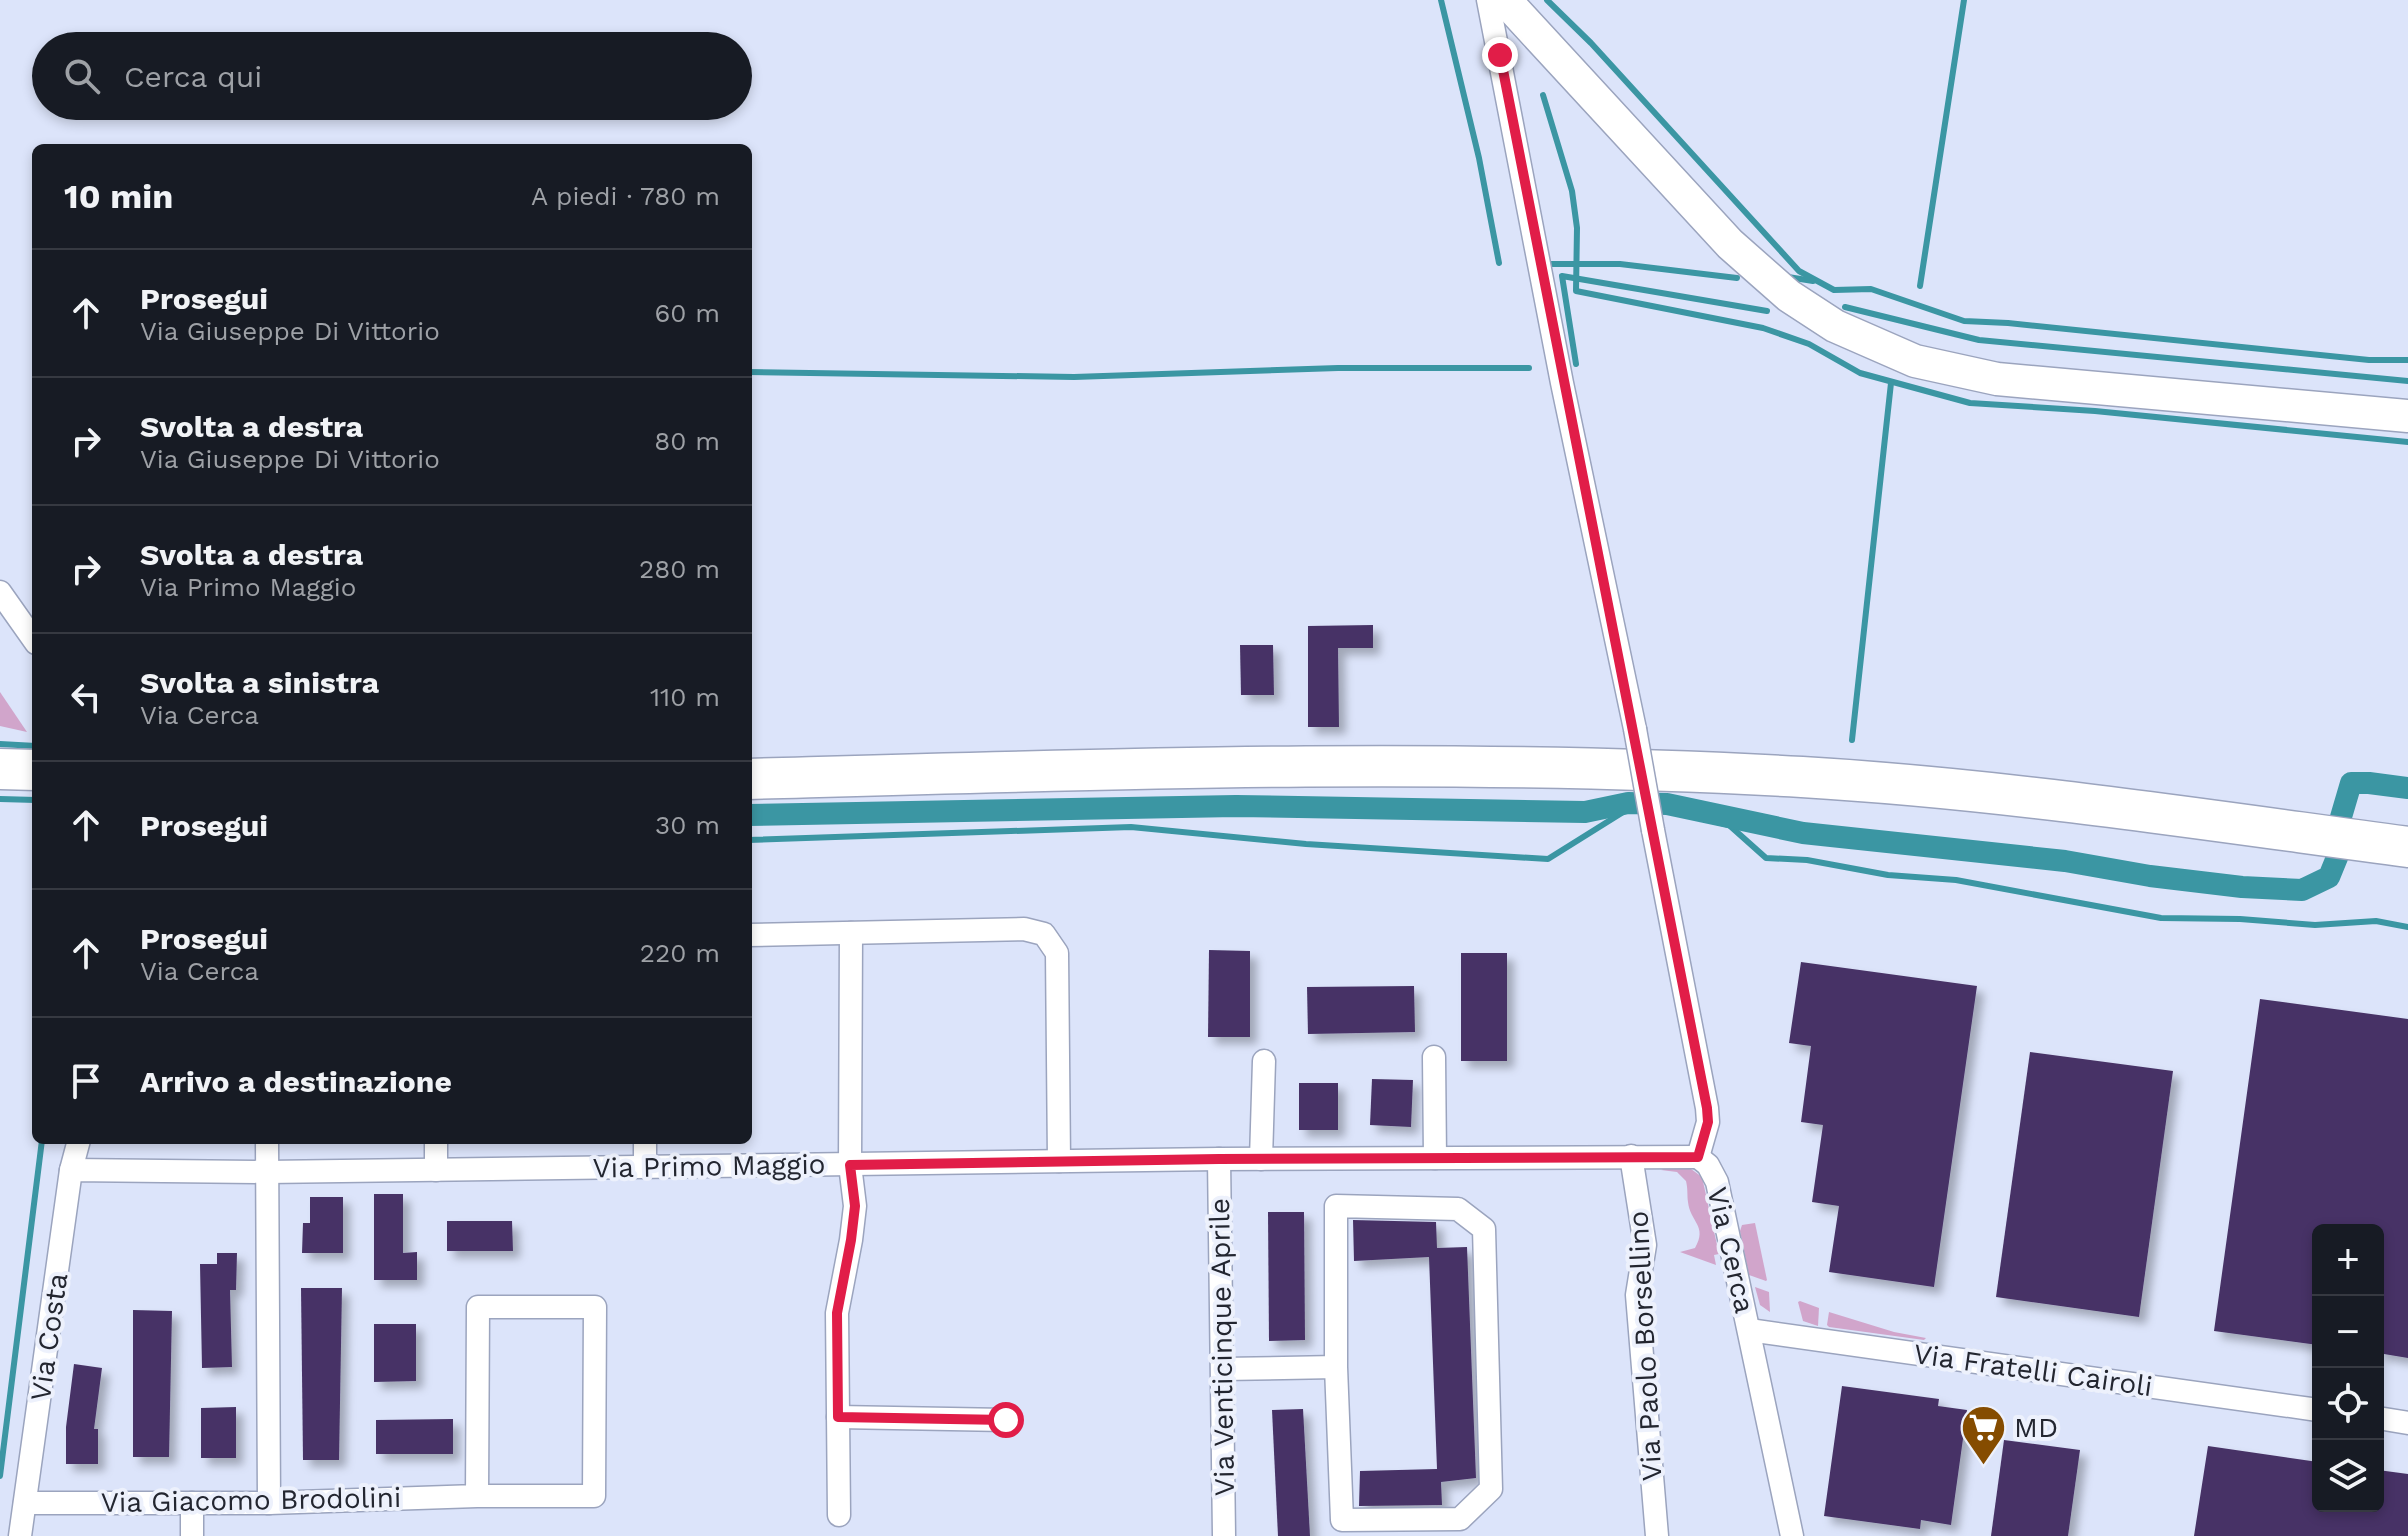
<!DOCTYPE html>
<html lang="it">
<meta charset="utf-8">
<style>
body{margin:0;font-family:"Work Sans",sans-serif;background:#20242c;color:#f1f3f6}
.controls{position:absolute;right:24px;bottom:24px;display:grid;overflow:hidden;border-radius:12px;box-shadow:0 4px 12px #0003}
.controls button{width:72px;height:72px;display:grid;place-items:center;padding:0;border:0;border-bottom:2px solid #363941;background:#171b24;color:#f1f3f6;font:40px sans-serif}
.stop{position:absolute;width:24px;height:24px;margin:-18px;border:6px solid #e11d48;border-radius:50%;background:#fff}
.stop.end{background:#e11d48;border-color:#fff;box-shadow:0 2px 8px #0008}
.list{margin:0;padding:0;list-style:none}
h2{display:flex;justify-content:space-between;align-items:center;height:104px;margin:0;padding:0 32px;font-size:34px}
h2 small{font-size:26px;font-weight:400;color:#9ea1a6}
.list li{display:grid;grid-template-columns:52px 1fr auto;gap:24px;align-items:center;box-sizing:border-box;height:128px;padding:0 32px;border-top:2px solid #363941}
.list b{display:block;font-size:30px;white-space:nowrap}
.list p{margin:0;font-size:26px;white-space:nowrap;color:#9ea1a6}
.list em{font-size:26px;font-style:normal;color:#9ea1a6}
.icon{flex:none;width:44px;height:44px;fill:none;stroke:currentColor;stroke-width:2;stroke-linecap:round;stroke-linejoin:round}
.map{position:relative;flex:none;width:2408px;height:1536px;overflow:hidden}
.search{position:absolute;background:#171b24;box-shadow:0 4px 12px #0003;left:32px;top:32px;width:720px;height:88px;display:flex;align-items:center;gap:20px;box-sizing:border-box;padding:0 28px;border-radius:44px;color:#9ea1a6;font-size:30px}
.panel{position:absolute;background:#171b24;box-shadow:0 4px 12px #0003;left:32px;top:144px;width:720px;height:1000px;border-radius:12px}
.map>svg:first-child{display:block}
.green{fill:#d1a5cb}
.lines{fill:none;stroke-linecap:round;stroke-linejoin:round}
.stream{stroke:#3b96a3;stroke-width:6}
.canal{stroke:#3b96a3;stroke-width:22}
.building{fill:#473366;filter:url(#shadow)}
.street-casing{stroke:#9ba4be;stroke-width:25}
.secondary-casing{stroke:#9ba4be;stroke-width:35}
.highway-casing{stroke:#9ba4be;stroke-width:43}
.street{stroke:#fff;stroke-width:22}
.secondary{stroke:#fff;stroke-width:32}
.highway{stroke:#fff;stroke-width:40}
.street-bridge-casing{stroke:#9ba4be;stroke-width:25;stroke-linecap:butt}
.street-bridge{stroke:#fff;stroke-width:22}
.route{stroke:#e11d48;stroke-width:10}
.labels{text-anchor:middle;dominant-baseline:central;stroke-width:8;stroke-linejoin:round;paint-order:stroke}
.street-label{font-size:28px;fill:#232630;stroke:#edf1fc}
.poi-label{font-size:28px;fill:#232630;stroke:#edf1fc;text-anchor:start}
</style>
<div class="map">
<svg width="2408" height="1536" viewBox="0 0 2408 1536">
<defs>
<filter id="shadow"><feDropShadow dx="7" dy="7" stdDeviation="4" flood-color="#0004"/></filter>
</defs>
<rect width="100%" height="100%" fill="#dce4fa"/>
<g class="green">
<polygon points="0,692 27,732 0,726"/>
<path d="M 1668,1167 L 1691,1169 L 1702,1177 L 1719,1254 L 1714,1255 L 1716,1265 L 1680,1252 L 1695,1248 C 1708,1226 1690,1222 1688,1202 C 1687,1195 1688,1189 1686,1181 L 1677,1172 L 1661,1170 Z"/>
<polygon points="1755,1223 1767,1280 1766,1281 1749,1275 1740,1231 1742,1225"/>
<polygon points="1755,1287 1769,1292 1770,1312 1760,1305"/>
<polygon points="1800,1301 1819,1308 1818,1326 1803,1321 1798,1302"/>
<polygon points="1829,1312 1894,1332 1926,1338 1924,1340 1829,1327 1827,1325"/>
</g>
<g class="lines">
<g class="stream">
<polyline points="1441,0 1479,158 1499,263"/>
<polyline points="1547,0 1591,43 1799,271 1834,290 1871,289 1964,321 2008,323 2369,360 2408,360"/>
<polyline points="1543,95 1572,191 1577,228 1576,291 1763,328 1809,344 1860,373 1970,403 2095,411 2408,442"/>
<polyline points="1551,264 1620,264 1737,278"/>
<polyline points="1788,277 1813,281"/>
<polyline points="1920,286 1964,0"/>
<polyline points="1845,307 1979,340 2408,381"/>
<polyline points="1576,364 1562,276 1767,311"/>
<polyline points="748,372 1074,377 1338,368 1529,368"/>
<polyline points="1852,740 1891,383"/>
<polyline points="0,744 36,746"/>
<polyline points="0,799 36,800"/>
<polyline points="1656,810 1673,811 1729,825 1766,858 1807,860 1888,875 1956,880 2161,918 2240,919 2315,925 2376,921 2408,927"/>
<polyline points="748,840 1131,827 1306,844 1548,859 1628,809 1645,810"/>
<polyline points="0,1476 42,1140"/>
</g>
<g class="canal">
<polyline points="748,815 1236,806 1585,812 1628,803 1667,804 1803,833 2065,861 2150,876 2242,887 2302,890 2329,877 2338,855"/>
<polyline points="2341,817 2351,783 2369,783 2408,788"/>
</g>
</g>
<g class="building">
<polygon points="1373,625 1373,648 1338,648 1339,727 1308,727 1308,626"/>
<polygon points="1240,645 1273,645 1274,695 1241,695"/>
<polygon points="1209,950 1250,951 1250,1037 1208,1037"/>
<rect x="1461" y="953" width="46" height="108"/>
<polygon points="1801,962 1977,986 1934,1287 1829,1272 1839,1206 1812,1202 1823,1125 1801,1122 1811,1046 1789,1043"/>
<polygon points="1414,986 1415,1032 1308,1034 1307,987"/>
<polygon points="2260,999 2408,1019 2408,1358 2378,1353 2378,1230 2318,1230 2318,1345 2214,1331"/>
<polygon points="2030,1052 2173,1071 2139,1317 1996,1297"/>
<polygon points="1372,1079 1413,1080 1411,1127 1370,1125"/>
<rect x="1299" y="1083" width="39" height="47"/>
<polygon points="374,1194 403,1194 403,1253 417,1252 417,1280 374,1280"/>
<polygon points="310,1197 343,1197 343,1253 302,1253 303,1223 310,1223"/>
<polygon points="1268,1212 1304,1212 1305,1340 1269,1341"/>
<polygon points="1353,1220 1436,1222 1437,1248 1467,1247 1476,1478 1441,1482 1442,1505 1359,1506 1360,1471 1437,1469 1429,1257 1354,1261"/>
<polygon points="447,1221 512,1221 513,1251 447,1251"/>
<polygon points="217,1253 237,1253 236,1290 230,1290 232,1367 202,1368 200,1264 217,1264"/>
<polygon points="301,1288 342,1288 339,1460 303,1460"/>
<polygon points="133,1310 172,1311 169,1457 133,1457"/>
<polygon points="374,1324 416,1324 416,1381 374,1382"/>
<polygon points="74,1364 102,1368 94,1429 98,1429 98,1464 66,1464 66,1427"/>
<polygon points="1842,1386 1939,1399 1938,1406 1967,1410 1951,1525 1921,1520 1920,1529 1824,1516"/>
<polygon points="236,1407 236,1458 201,1458 201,1408"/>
<polygon points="1303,1409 1310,1536 1278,1536 1272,1410"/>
<polygon points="453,1419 453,1454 376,1454 376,1420"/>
<polygon points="2004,1440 2080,1450 2068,1536 1991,1536"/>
<polygon points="2208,1446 2318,1462 2318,1506 2378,1506 2378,1470 2408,1474 2408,1536 2194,1536"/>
</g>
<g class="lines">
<defs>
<g id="street">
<polyline points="1488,0 1562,383 1635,729"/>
<polyline points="0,592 36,643"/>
<polyline points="1653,830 1707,1108 1708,1122 1698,1157"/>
<polyline points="748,935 1024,929 1044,934 1057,953 1059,1161"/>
<polyline points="1434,1057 1435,1158"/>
<polyline points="267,1140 269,1503"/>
<polyline points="436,1140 436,1170"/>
<polyline points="645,1140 645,1167"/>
<polyline points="1631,1156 1645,1245 1637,1295 1657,1536"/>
<polyline points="1698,1157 1708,1165 1717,1182 1792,1536"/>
<polyline points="1219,1159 1224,1536"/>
<polyline points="1261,1159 1264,1061"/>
<polyline points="71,1170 79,1140"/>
<polyline points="1749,1330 2318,1410"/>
<polyline points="1223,1369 1336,1367 1336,1206 1458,1209 1484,1229 1491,1489 1460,1519 1342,1520 1336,1367"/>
<polyline points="838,1417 1006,1420"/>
<polyline points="2378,1418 2408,1423"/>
<polyline points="25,1503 269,1503 477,1496 594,1496 595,1307 478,1307 477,1496"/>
<polyline points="839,1515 837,1313 851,1240 855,1206 850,1165 851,933"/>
<polyline points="20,1536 71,1170 267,1172 1219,1159 1698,1157"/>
<polyline points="192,1536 192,1503"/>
</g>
<polyline id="secondary" points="1505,0 1730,244 1789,296 1835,326 1915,361 1997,379 2408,416"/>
<g id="highway">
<polyline points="0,769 36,770"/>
<path d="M 748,779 C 1099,769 1451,757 1802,777 C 2005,789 2206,820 2408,847"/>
</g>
</defs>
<use href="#street" class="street-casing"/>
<use href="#secondary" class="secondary-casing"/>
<use href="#highway" class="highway-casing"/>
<use href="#street" class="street"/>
<use href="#secondary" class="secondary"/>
<use href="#highway" class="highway"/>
<defs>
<polyline id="street-bridge" points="1635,729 1653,830"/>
</defs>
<use href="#street-bridge" class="street-bridge-casing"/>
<use href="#street-bridge" class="street-bridge"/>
</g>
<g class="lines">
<path class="route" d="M 1006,1420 L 838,1417 L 837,1313 L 851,1240 L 855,1206 L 850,1165 L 1219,1159 L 1698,1157 L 1708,1122 L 1707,1108 C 1641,757 1566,407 1500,55"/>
</g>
<defs>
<symbol id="supermarket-pin" viewBox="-11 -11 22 30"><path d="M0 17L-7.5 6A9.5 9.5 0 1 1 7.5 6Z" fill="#854c00" stroke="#edf1fc"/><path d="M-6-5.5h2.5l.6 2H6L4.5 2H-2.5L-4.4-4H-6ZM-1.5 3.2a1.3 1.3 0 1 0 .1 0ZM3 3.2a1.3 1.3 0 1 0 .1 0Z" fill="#fff"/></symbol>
</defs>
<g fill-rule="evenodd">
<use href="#supermarket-pin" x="1958" y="1402" width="51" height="69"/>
</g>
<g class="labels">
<g class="street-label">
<text transform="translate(709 1166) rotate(-1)">Via Primo Maggio</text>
<text transform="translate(1731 1250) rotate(77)">Via Cerca</text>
<text transform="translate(49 1337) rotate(-82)">Via Costa</text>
<text transform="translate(1645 1346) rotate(-93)">Via Paolo Borsellino</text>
<text transform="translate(1222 1347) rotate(-91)">Via Venticinque Aprile</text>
<text transform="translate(2033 1370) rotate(8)">Via Fratelli Cairoli</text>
<text transform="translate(251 1500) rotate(-1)">Via Giacomo Brodolini</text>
</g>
<g class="poi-label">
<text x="2014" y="1427">MD</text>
</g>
</g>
</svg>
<div class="controls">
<button>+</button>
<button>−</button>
<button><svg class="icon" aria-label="locate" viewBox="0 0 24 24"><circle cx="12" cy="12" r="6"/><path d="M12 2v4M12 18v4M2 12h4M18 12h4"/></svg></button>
<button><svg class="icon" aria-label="layers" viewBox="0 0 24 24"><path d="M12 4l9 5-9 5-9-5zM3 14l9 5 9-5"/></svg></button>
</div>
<div class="stop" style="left:1006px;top:1420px"></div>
<div class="stop end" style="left:1500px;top:55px"></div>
<div class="search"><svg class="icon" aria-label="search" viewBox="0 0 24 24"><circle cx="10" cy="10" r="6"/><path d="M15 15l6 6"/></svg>Cerca qui</div>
<section class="panel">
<h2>10 min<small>A piedi · 780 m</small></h2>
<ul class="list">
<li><svg class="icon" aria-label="ahead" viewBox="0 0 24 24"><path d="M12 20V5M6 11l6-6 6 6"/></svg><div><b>Prosegui</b><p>Via Giuseppe Di Vittorio</p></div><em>60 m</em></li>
<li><svg class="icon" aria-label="right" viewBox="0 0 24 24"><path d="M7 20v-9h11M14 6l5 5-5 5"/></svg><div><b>Svolta a destra</b><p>Via Giuseppe Di Vittorio</p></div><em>80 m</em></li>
<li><svg class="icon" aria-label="right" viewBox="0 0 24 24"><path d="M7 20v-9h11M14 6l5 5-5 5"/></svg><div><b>Svolta a destra</b><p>Via Primo Maggio</p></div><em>280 m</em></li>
<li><svg class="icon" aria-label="left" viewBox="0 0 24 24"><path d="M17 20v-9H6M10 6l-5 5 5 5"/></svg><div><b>Svolta a sinistra</b><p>Via Cerca</p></div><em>110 m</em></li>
<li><svg class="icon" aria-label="ahead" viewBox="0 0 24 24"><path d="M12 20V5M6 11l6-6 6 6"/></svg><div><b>Prosegui</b></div><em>30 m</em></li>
<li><svg class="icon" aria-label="ahead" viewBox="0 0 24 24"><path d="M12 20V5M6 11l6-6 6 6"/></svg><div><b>Prosegui</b><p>Via Cerca</p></div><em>220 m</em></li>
<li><svg class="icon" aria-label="arrive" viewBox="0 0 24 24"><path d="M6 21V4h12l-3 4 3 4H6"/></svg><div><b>Arrivo a destinazione</b></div></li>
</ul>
</section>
</div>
